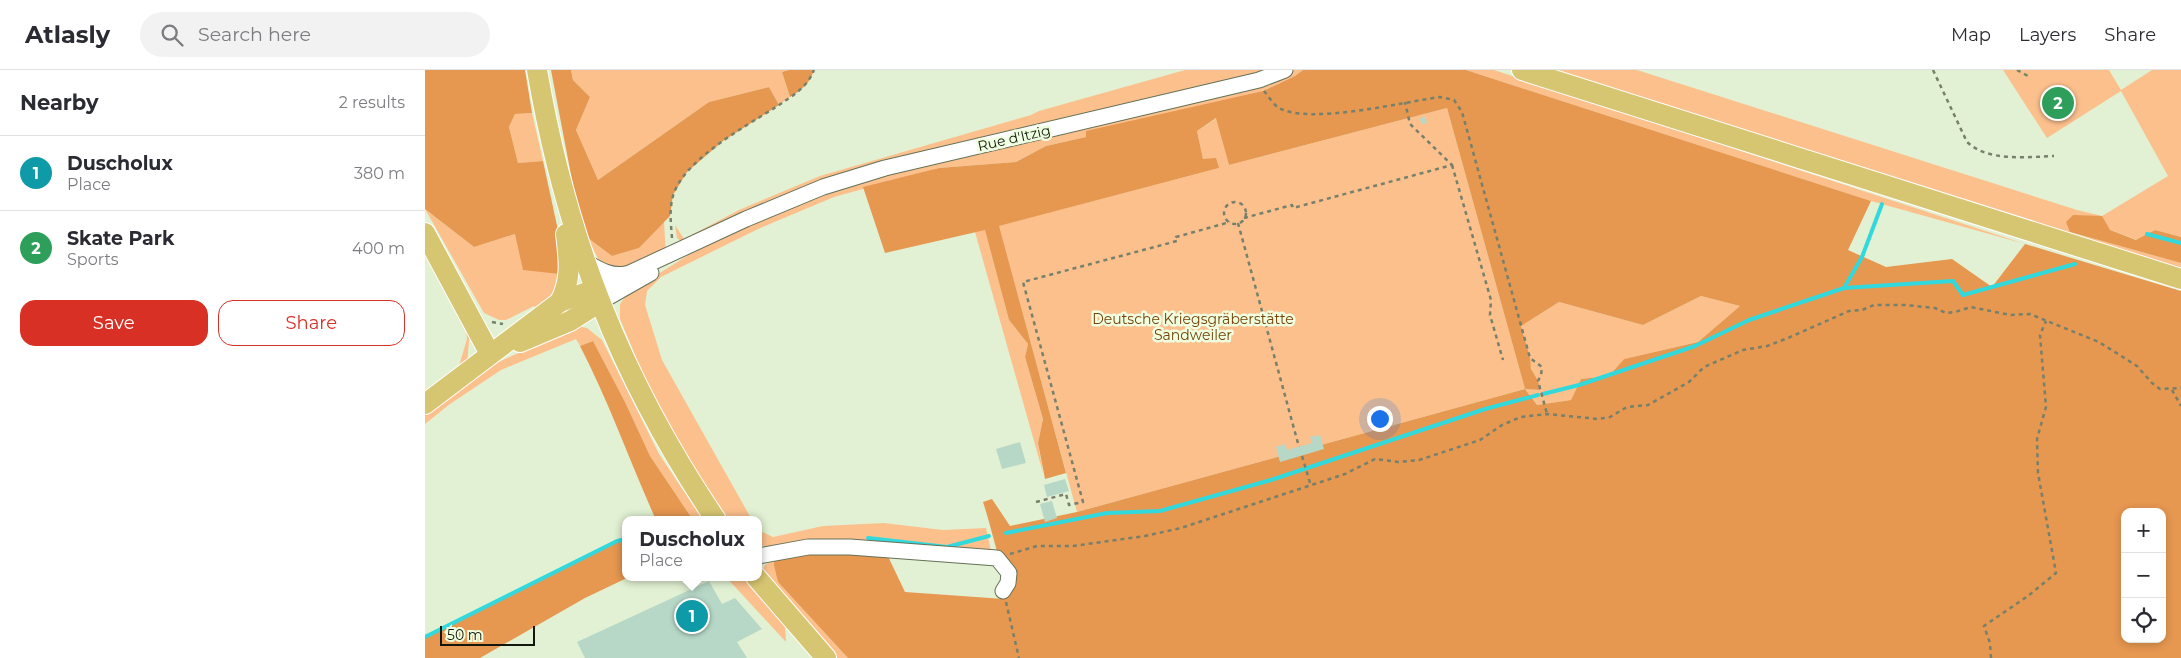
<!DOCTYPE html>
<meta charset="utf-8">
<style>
body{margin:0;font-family:Montserrat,sans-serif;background:#f2f2f3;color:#2b2b33}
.controls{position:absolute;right:15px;bottom:15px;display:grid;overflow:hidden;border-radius:10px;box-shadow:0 2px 8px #0003}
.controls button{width:45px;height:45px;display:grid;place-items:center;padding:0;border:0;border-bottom:1px solid #e1e1e2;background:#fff;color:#2b2b33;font:25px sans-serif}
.scale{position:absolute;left:15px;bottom:12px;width:95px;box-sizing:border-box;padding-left:5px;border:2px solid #13180e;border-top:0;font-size:14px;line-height:18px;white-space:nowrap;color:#13180e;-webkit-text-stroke:4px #efffe0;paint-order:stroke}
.you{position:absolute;left:954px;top:348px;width:18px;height:18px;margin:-12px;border:4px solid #fff;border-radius:50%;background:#1a73e8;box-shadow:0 0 0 8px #1a73e833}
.badge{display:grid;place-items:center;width:32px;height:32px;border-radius:50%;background:#d93025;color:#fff;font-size:16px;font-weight:700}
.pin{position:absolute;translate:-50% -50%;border:2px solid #fff;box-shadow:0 1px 5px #0006}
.popup{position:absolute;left:197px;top:446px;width:140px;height:65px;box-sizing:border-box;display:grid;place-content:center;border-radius:10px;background:#fff;filter:drop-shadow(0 1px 4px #0005);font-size:16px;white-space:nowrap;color:#7c7c81}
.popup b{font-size:19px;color:#2b2b33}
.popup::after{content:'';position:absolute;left:50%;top:100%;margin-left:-10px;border:10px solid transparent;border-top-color:#fff}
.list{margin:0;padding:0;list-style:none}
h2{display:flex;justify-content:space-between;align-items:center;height:65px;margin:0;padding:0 20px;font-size:21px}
h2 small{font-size:16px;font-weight:400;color:#7c7c81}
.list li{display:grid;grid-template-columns:32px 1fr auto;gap:15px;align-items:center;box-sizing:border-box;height:75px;padding:0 20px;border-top:1px solid #e1e1e2}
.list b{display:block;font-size:19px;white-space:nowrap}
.list p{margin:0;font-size:16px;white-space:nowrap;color:#7c7c81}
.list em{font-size:16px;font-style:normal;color:#7c7c81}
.actions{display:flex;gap:10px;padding:15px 20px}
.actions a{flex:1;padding:11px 0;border:1px solid #d93025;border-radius:15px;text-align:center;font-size:18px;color:#d93025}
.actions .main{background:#d93025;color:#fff}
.icon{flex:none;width:28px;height:28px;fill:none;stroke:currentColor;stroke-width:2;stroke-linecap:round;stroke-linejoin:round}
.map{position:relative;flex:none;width:1756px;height:588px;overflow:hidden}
header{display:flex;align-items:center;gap:30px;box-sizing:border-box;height:70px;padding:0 25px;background:#fff;border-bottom:1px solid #e1e1e2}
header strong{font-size:24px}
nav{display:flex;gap:28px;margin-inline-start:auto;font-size:18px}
.search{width:350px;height:45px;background:#f2f2f3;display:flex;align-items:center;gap:12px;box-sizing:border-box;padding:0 18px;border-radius:28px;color:#7c7c81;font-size:19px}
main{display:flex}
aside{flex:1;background:#fff}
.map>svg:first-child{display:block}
.green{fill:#fcc08d}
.forest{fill:#e69750;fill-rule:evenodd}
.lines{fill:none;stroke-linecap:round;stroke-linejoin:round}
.stream{stroke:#31d9dc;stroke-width:4}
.building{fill:#b7d8c7}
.minor-casing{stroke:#647157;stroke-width:17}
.major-casing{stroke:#fff;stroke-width:22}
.path{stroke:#76806c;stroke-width:2.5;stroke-dasharray:4 4;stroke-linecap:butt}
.minor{stroke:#fff;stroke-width:15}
.major{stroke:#d7c671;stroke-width:20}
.labels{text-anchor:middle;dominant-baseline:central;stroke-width:5;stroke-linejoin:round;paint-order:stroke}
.street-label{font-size:14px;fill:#13180e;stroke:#efffe0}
.park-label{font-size:14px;fill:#754209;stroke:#efffe0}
</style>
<header>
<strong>Atlasly</strong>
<div class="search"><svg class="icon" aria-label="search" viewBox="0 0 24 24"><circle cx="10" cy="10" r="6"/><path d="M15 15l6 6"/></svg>Search here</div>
<nav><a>Map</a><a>Layers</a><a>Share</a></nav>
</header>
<main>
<aside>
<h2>Nearby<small>2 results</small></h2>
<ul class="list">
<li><span class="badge" style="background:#0f9aa8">1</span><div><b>Duscholux</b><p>Place</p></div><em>380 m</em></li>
<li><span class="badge" style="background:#2e9e5b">2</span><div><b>Skate Park</b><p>Sports</p></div><em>400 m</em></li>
</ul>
<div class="actions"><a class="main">Save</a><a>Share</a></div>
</aside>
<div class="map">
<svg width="1756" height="588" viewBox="0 0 1756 588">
<rect width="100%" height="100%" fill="#e2f1d3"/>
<g class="green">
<polygon points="146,0 364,0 357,2 365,27 354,35 344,17 284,32 173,110 151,60 165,27 148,10"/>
<polygon points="760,0 878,0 870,6 838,21 661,67 621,76 591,92 514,98 409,127 333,159 236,207 222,221 220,235 237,290 327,450 301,450 228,328 195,249 195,234 203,223 316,152 263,177 252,168 250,155 259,169 314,140 395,106 606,45 614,41"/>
<polygon points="1041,0 1069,0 1600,174 1446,131"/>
<polygon points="1123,0 1212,0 1652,140 1677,146 1743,106 1696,21 1622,68 1578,0 1684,0 1696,20 1727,0 1756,0 1756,167 1730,160 1712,170 1685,160 1645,162 1756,193 1756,199"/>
<path d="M 1022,38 L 1100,319 L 1115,320 C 1113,311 1108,306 1106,298 C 1102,284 1100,270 1096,255 L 1134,232 L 1218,255 L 1276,226 L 1315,236 L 1273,272 L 1199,289 L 1184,306 L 1156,309 L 1146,330 L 1112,335 L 1100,319 L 652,442 L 573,156 L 794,98 L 778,89 L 772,61 L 792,48 L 804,95 Z"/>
<polygon points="107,43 118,91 93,93 84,57 90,44"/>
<polygon points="0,139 49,177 90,164 135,204 135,220 113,241 109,236 81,250 74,250 59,243"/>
<polygon points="239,151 241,186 194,202 175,193 163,168 187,186 214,178"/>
<polygon points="560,159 584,250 603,274 600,287 618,349 613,373 618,403 550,162"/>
<polygon points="0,174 45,260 42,293 34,296 42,269 41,260 0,186"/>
<polygon points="152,256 162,258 177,270 234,384 278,450 268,450 225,386 200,332 168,271 155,276 151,269 76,300 25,334 0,354 0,342 65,296"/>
<polygon points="459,453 518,460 561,458 566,481 347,477 333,475 333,460 348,467 398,456"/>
<polygon points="350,489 353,512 423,588 412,588 337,502 340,495"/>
<polygon points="301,507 320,507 360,555 361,572"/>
</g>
<g class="forest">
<polygon points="0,0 100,0 107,43 90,44 84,57 93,93 118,91 139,188 135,204 98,200 90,164 49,177 0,139"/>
<polygon points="126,0 146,0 148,10 165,27 151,60 173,110 284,32 344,17 354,35 298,71 262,102 248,125 245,146 214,178 187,186 163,168 151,131"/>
<path d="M 364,0 L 389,0 C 385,13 377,20 365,27 L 357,2 Z"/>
<path d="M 878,0 L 1041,0 L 1446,131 L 1423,180 L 1461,197 L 1527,189 L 1567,217 L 1600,174 L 1756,221 L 1756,588 L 423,588 L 353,512 L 349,495 L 350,482 L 459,478 L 480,522 L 579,529 L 578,521 L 583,513 C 572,487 567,459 558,432 L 567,429 L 585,456 L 652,442 L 1100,319 L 1022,38 L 804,95 L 791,48 L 772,61 L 778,89 L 791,88 L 794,98 L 574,156 L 641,403 L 620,409 L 613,373 L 618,349 L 600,287 L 603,274 L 584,250 L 560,160 L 460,183 L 438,117 L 514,98 L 591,92 L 621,76 L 661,67 L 661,61 L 838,21 L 870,6 ZM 1276,226 L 1315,236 L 1273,272 L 1199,289 L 1184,306 L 1156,309 L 1146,330 L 1112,335 L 1100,319 L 1115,320 L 1113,311 L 1106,299 L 1105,288 L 1096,256 L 1134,232 L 1218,255 ZM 1700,442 L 1737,442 L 1737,569 L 1700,569 Z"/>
<polygon points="1648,145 1677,146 1685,160 1711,170 1730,160 1756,167 1756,193 1645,162 1641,152"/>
<path d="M 168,271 L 200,332 L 225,386 L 268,450 L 231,450 C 205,392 184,332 155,276 Z"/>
<polygon points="201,467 201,507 204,507 160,528 55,588 0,588 0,567"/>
</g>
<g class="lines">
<g class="stream">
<polyline points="1722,164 1756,173"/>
<polyline points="1419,218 1528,211 1538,225 1650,194"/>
<polyline points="1118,324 1154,315 1270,276 1324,250 1419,218 1437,187 1457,134"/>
<polyline points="581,463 682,443 735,441 846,410 1060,339 1113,325"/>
<polyline points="443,468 522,477 564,466"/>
<polyline points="0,567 192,471 201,469"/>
</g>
</g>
<g class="building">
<polygon points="1000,47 1002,53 996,54 995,48"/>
<polygon points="895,365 899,379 855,392 851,377 860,374 862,380 887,373 885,367"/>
<polygon points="595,372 601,393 577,399 571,379"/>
<polygon points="640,409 644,421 622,427 619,415"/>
<polygon points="627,431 632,448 620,452 615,434"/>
<polygon points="284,511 297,534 310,528 337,559 312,572 322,588 160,588 152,572"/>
</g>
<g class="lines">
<defs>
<g id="minor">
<path d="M 159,191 C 172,198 185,207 200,204"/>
<polyline points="170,219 321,149 398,117 460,98 834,10 860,0"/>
<polyline points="175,232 226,203"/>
<polyline points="333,486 383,477 425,477 572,488 584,503 583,513 578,521"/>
</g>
<g id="major">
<path d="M 112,0 C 141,168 195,308 291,450"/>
<polyline points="1097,0 1756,209"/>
<polyline points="0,163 65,284"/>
<path d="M 135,232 C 147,209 144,189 141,164"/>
<polyline points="95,272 145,251 175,232"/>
<polyline points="0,334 135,232 170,219"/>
<polyline points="331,507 401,588"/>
</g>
</defs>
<use href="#minor" class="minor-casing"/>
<use href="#major" class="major-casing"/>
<g class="path">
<path d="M 1508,0 L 1542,72 C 1563,92 1602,87 1629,86"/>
<polyline points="1592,0 1603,6"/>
<path d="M 839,21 C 843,26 849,35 854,38 C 885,55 978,32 1015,27 L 1029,30 L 1037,42 L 1105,288 L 1117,297 L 1116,305 L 1113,311 L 1122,344"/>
<polyline points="1027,95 1066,230 1065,245 1078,290"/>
<circle cx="810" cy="143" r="11"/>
<polyline points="819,148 867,135 868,138 1027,95 985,54 980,32"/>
<polyline points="813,153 874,377"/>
<path d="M 247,168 C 246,154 244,140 248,126 C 258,90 321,56 351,37 C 367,26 382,18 389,0"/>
<polyline points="67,252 78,254"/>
<polyline points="1747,320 1756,336"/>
<polyline points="877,386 886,416"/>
<polyline points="611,432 641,424 644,435 658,432 598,212 752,171 751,167 805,152"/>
<polyline points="585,484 612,476 648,476 720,466 756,458 920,404 950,389 973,392 994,390 1055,370 1077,355 1096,347 1122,344 1173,349 1185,347 1202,337 1223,335 1264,312 1279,297 1318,280 1342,276 1363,268 1424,241 1437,240 1449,235 1480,235 1510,238 1521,243 1530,242 1546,237 1585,245 1605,244 1674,272 1712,296 1727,313 1735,319 1756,318"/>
<polyline points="581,532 594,588"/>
<polyline points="1566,588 1565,573 1559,556 1603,526 1631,503 1613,403 1612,369 1621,337 1615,265 1621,251"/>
</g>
<use href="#minor" class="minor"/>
<use href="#major" class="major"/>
</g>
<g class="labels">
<g class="street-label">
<text transform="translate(589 68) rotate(-13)">Rue d'Itzig</text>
</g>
<g class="park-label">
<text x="768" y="249">Deutsche Kriegsgräberstätte<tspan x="768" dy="16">Sandweiler</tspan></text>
</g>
</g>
</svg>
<div class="controls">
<button>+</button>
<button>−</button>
<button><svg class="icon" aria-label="locate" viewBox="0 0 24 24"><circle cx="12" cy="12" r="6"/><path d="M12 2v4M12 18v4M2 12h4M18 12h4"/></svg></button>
</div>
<div class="scale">50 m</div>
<div class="you"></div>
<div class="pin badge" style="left:267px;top:546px;background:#0f9aa8">1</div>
<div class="popup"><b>Duscholux</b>Place</div>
<div class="pin badge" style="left:1633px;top:33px;background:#2e9e5b">2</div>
</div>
</main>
